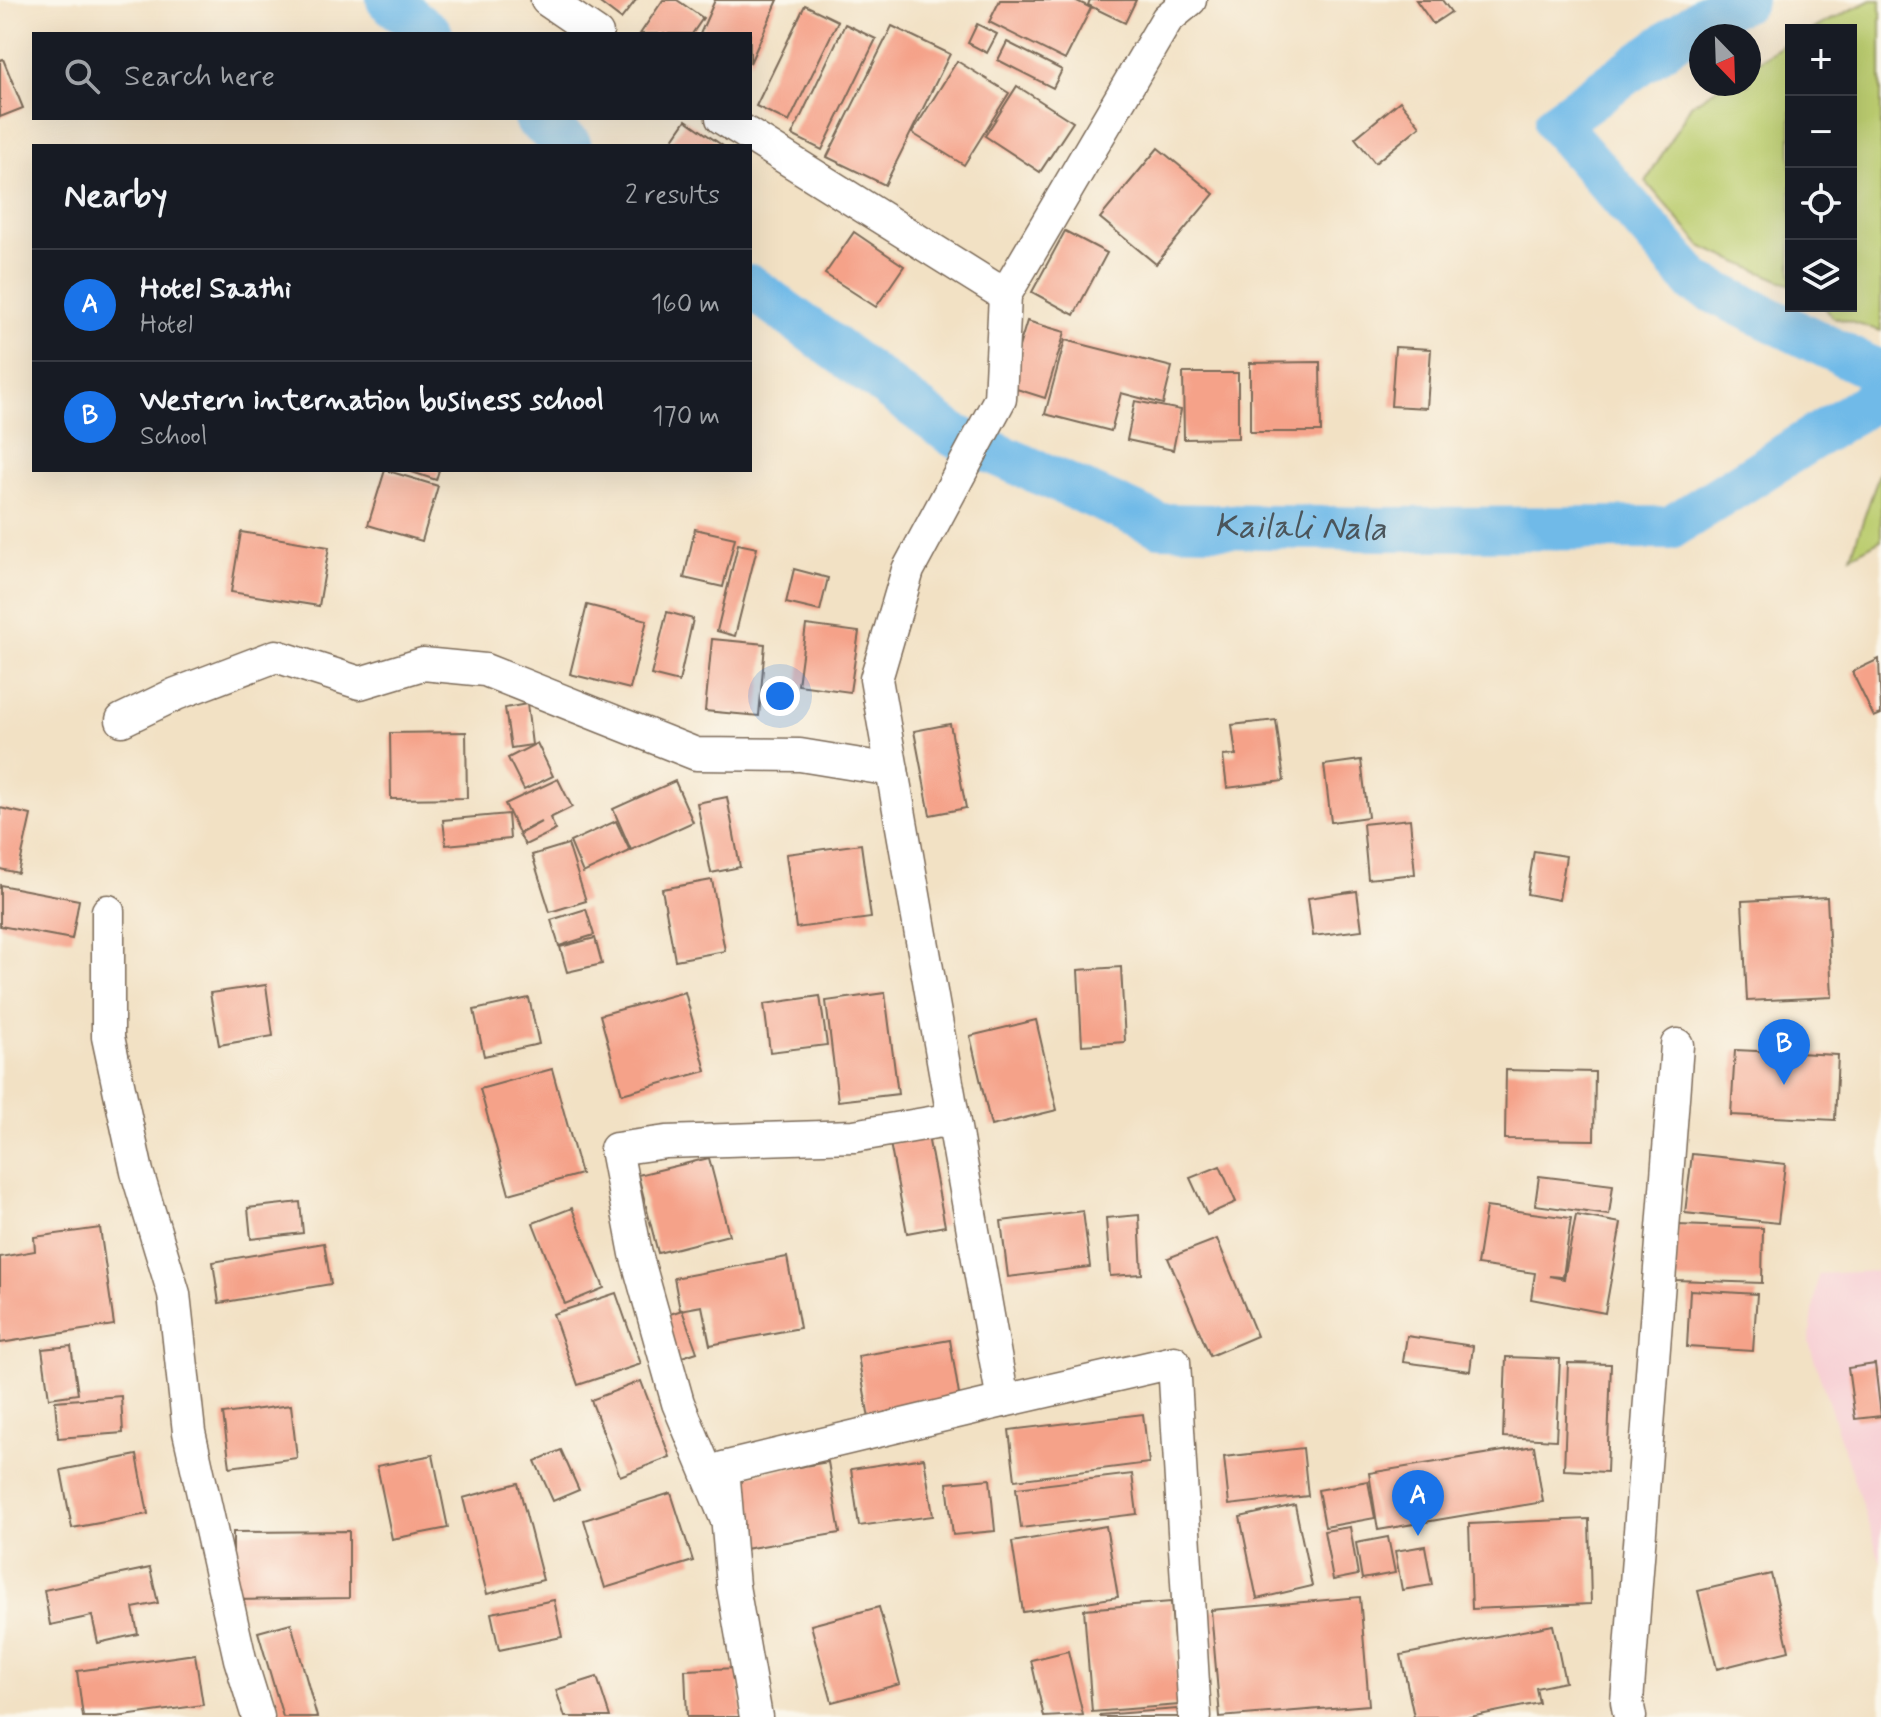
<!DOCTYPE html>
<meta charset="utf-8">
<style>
body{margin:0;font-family:Mynerve,sans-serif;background:#20242c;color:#f1f3f6}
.controls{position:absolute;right:24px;top:24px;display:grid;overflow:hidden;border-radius:0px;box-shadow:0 8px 32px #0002}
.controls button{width:72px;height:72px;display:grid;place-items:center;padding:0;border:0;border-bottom:2px solid #363941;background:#171b24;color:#f1f3f6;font:40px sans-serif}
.compass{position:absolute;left:1689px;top:24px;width:72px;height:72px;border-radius:50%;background:#171b24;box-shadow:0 8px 32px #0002;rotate:157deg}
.you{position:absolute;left:780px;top:696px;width:28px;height:28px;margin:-20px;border:6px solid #fff;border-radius:50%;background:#1a73e8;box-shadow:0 0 0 12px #1a73e833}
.badge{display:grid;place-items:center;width:52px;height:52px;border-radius:50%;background:#1a73e8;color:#fff;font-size:26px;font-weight:700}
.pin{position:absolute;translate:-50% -66px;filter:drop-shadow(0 2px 4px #0008)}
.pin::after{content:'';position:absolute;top:42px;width:28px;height:24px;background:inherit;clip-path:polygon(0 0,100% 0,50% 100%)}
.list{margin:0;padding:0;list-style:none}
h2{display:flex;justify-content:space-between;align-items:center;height:104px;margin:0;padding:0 32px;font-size:34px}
h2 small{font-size:26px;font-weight:400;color:#9ea1a6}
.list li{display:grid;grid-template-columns:52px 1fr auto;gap:24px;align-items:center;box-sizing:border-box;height:112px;padding:0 32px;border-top:2px solid #363941}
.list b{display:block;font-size:30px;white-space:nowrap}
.list p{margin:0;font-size:26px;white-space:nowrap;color:#9ea1a6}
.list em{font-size:26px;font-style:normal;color:#9ea1a6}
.icon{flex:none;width:44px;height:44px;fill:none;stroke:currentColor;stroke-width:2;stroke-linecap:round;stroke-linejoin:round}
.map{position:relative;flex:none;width:1881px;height:1717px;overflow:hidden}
.search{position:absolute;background:#171b24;box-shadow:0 8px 32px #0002;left:32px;top:32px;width:720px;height:88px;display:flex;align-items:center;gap:20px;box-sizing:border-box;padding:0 28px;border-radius:0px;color:#9ea1a6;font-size:30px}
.panel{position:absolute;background:#171b24;box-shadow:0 8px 32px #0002;left:32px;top:144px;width:720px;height:328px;border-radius:0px}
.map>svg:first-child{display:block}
.built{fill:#f7cfd4}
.green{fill:#bccd70;stroke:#7c7c47;stroke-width:2}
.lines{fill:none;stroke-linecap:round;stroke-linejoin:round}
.canal{stroke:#6fbae8;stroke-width:44}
.building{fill:#f5a289}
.street-casing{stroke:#7b6a58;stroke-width:35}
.street{stroke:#fff;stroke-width:32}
.labels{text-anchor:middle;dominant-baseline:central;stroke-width:6;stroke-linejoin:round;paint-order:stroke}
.water-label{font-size:34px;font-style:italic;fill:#4b555b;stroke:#fbf7ec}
</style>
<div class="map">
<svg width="1881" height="1717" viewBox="0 0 1881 1717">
<rect width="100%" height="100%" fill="#fbf7ec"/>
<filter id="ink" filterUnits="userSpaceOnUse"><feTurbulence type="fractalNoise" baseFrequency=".0125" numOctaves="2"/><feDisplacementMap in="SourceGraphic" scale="16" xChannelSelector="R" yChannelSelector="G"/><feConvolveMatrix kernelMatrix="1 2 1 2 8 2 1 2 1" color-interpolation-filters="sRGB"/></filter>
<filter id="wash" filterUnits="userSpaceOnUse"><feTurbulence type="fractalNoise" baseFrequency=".006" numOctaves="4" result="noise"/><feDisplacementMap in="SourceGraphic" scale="32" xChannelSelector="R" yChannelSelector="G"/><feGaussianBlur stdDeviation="1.8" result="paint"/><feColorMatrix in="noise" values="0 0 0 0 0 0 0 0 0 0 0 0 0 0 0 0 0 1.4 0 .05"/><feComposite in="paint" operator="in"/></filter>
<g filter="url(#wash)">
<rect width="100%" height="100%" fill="#f2e1c4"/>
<polygon class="built" points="1881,1261 1881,1563 1809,1343 1818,1274 1875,1271"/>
<g class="green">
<polygon points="1871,0 1881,0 1881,331 1832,317 1824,306 1851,306 1851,30 1811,30"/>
<polygon points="1791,40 1791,285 1702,247 1646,182 1691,105 1723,84 1749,84 1749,67"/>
<polygon points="1881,468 1881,540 1851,556"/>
</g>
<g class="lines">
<g class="canal">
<polyline points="388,0 431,34"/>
<polyline points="1745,0 1706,16 1556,123 1696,283 1881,373"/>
<polyline points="535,118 570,146"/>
<path id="s1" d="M 750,286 L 953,435 L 1159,525 L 1378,529 L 1670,528 L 1881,395"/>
</g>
</g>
<g id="blocks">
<g class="building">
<polygon points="596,0 636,0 621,19"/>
<polygon points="663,0 677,0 703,18 692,34 640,34"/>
<polygon points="715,0 778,0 750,63 750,34 700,34"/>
<polygon points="1000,0 1075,0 1091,8 1065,60 989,22"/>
<polygon points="1090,0 1136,0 1125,23 1088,5"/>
<polygon points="1416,0 1442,0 1451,12 1433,24"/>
<polygon points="805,5 838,21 789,122 756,106"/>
<polygon points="845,24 876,39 822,150 792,135"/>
<polygon points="977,24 997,34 987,53 968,43"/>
<polygon points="892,26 950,54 885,185 827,157"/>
<polygon points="1007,42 1062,70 1053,88 998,60"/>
<polygon points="3,59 23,108 0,117 0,60"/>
<polygon points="957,61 1009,93 964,165 912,133"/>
<polygon points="1017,86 1073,122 1040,172 985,136"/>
<polygon points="1400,101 1420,126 1375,163 1355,138"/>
<polygon points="686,120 723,146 668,146"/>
<polygon points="1158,148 1214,194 1156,264 1100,218"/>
<polygon points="1065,231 1107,253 1074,315 1032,292"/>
<polygon points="854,232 904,266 876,307 825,274"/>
<polygon points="1027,321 1065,332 1045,398 1007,386"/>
<polygon points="1065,340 1172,367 1163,404 1121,393 1111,431 1045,414"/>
<polygon points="1395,347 1431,349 1427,408 1391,406"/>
<polygon points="1320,362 1321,432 1250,432 1250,363"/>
<polygon points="1183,373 1238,373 1238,438 1184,439"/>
<polygon points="1135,401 1181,410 1173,450 1127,440"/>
<polygon points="385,470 438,486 422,541 368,525"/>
<polygon points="406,470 439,470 436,480"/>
<polygon points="695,529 735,538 723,587 684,578"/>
<polygon points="241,532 329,547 319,606 231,592"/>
<polygon points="738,544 757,548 735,636 717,631"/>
<polygon points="794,569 828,578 820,611 786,603"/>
<polygon points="587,605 647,620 630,689 570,674"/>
<polygon points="667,612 693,619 679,682 651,675"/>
<polygon points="806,625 859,632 850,692 798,685"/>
<polygon points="712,639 765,644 759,716 705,711"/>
<polygon points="1879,659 1881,714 1874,717 1852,672"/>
<polygon points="527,704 532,745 511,748 505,708"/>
<polygon points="1276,720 1284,781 1227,788 1223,756 1236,755 1232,725"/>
<polygon points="950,724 966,808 930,815 914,731"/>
<polygon points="466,732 467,798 391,799 390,733"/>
<polygon points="537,743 553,776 524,790 508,758"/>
<polygon points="1361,760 1368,817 1331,822 1324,765"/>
<polygon points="558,779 572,807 550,818 556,830 525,845 519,834 541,822 519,833 505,804"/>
<polygon points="675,781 693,822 631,850 613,809"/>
<polygon points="727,797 740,867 711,873 697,803"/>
<polygon points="0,808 31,815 18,873 0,869"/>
<polygon points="508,814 510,839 446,845 443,820"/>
<polygon points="1410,819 1415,874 1368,879 1363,824"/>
<polygon points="616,821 630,851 583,873 570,842"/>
<polygon points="568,844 586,901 550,912 532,855"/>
<polygon points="861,844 871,918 796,928 786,854"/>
<polygon points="1534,851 1566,856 1559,900 1527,894"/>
<polygon points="712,880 725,951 675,960 662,889"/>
<polygon points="0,885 79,900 72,939 0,926"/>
<polygon points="1357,891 1362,930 1313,936 1308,898"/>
<polygon points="1827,897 1832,997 1747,1001 1742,901"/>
<polygon points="586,909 594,935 559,946 551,920"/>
<polygon points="595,938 602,964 567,972 560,947"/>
<polygon points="1121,967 1125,1042 1082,1045 1078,970"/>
<polygon points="266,985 273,1036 219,1045 210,993"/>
<polygon points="685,992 706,1071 622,1094 600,1015"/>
<polygon points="885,993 898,1094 838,1101 826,1001"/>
<polygon points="820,996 827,1045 770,1052 764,1004"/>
<polygon points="529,998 539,1044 484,1056 474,1010"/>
<polygon points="1036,1020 1057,1110 991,1126 970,1036"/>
<polygon points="1735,1050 1838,1055 1835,1120 1731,1115"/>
<polygon points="552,1069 581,1174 509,1194 480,1089"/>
<polygon points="1506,1070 1595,1072 1594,1140 1505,1139"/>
<polygon points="928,1136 945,1226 907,1233 890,1143"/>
<polygon points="1692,1154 1785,1164 1778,1223 1685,1213"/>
<polygon points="709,1158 729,1235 658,1253 638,1175"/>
<polygon points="1220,1166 1236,1202 1207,1215 1190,1178"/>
<polygon points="1539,1176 1613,1185 1609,1215 1535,1205"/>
<polygon points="300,1202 303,1233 251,1239 248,1208"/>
<polygon points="1486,1207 1571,1218 1563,1277 1549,1276 1564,1279 1576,1215 1621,1223 1605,1313 1531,1299 1535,1273 1477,1265"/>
<polygon points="572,1208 604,1288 565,1304 533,1223"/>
<polygon points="1083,1211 1090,1267 1008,1277 1001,1221"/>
<polygon points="1139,1215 1142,1274 1110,1276 1106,1218"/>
<polygon points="1677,1225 1763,1228 1762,1283 1675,1280"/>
<polygon points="100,1228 114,1325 0,1343 0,1257 35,1251 34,1237"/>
<polygon points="1217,1239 1257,1336 1210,1356 1168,1258"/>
<polygon points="324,1243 331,1284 219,1303 213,1262"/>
<polygon points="787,1257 800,1328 710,1345 702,1306 680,1310 674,1278"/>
<polygon points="1690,1290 1757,1294 1753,1351 1687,1347"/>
<polygon points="616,1293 641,1364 578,1385 553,1314"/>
<polygon points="682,1310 697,1352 673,1360 658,1318"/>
<polygon points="1407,1336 1473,1346 1470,1371 1403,1362"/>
<polygon points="950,1340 961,1407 870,1424 858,1356"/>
<polygon points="71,1346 78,1394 49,1398 42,1349"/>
<polygon points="1506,1357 1560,1359 1556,1440 1503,1437"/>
<polygon points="1568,1363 1611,1364 1607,1472 1564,1470"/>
<polygon points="1875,1364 1881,1416 1855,1419 1848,1368"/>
<polygon points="641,1381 670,1457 620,1476 591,1400"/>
<polygon points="121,1396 123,1433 58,1438 55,1401"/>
<polygon points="291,1405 297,1458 230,1467 223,1414"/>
<polygon points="1143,1414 1149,1463 1015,1480 1009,1430"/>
<polygon points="1534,1446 1543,1502 1378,1530 1369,1473"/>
<polygon points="1303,1448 1308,1496 1229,1505 1224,1457"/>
<polygon points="561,1450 579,1490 553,1501 535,1461"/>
<polygon points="137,1455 148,1514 72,1528 61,1470"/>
<polygon points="433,1455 448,1528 392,1539 377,1466"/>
<polygon points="924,1458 933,1516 859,1526 851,1469"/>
<polygon points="828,1462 840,1533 744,1549 733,1478"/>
<polygon points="1132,1474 1137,1514 1021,1528 1016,1488"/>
<polygon points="990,1479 995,1531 953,1535 947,1483"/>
<polygon points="1368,1481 1375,1518 1325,1527 1318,1490"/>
<polygon points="518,1483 543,1580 487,1594 463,1498"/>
<polygon points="671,1493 693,1561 605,1588 584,1520"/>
<polygon points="1295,1505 1312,1586 1257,1599 1240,1517"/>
<polygon points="1589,1519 1591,1604 1472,1609 1469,1524"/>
<polygon points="1106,1526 1118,1597 1023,1612 1012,1542"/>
<polygon points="1350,1527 1358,1575 1333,1580 1324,1531"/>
<polygon points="349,1531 349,1598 233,1600 233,1532"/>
<polygon points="1388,1537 1395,1573 1362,1579 1356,1543"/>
<polygon points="1425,1546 1432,1585 1402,1590 1395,1551"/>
<polygon points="150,1568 158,1603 133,1608 138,1634 98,1643 92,1616 50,1625 44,1590"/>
<polygon points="1771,1574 1789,1651 1717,1669 1698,1591"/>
<polygon points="1360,1597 1369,1705 1220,1717 1211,1610"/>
<polygon points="554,1600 562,1637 499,1650 491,1613"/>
<polygon points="1171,1602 1179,1705 1092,1712 1084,1609"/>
<polygon points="879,1607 900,1684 832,1702 811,1625"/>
<polygon points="291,1623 317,1717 283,1717 258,1632"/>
<polygon points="1553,1625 1565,1682 1536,1688 1539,1703 1470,1717 1414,1717 1401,1655"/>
<polygon points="1068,1651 1083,1715 1044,1717 1031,1660"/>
<polygon points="195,1654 203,1705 117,1717 83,1717 77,1671"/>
<polygon points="739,1668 742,1717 687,1717 685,1670"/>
<polygon points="597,1677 610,1717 565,1717 556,1690"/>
<polygon points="1177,1709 1178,1717 1100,1717 1100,1715"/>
</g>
</g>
</g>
<g filter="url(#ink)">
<use href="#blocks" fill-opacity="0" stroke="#7b6a58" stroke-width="2"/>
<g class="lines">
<defs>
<g id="street">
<polyline points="547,0 597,34"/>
<polyline points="1190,0 1167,19 1005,295 1000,399 908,570 876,679 1003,1401 1174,1362 1195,1717"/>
<polyline points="722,118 1005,295"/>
<polyline points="122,720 176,694 276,656 360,683 423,664 485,670 696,754 800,755 892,770"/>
<polyline points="108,911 108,1037 137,1172 174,1294 189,1432 240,1659 258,1717"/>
<polyline points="728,1523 678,1403 636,1254 616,1149 666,1142 854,1136 953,1119"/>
<polyline points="756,1717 733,1586 723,1468 1003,1401"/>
<polyline points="1630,1717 1627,1702 1677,1045"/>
</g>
</defs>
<use href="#street" class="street-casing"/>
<use href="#street" class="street"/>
</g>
</g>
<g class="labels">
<g class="water-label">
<text stroke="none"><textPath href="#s1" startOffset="618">Kailali Nala</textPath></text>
</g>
</g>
</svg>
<div class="controls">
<button>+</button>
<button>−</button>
<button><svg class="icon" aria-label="locate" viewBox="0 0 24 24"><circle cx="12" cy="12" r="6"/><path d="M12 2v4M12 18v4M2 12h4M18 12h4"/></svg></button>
<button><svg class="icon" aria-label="layers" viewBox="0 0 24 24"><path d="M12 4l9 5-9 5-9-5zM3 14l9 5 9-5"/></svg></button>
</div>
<svg class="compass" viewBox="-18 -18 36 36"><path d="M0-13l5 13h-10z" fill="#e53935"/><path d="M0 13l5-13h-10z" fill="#9ea1a6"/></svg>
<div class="you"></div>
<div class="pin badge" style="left:1418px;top:1536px">A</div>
<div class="pin badge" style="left:1784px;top:1085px">B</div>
<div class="search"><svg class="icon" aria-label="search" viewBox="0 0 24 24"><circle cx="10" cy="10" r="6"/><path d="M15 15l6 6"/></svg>Search here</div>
<section class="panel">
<h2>Nearby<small>2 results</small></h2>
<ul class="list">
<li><span class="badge">A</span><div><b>Hotel Saathi</b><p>Hotel</p></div><em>160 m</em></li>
<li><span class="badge">B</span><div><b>Western internation business school</b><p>School</p></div><em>170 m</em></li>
</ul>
</section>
</div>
